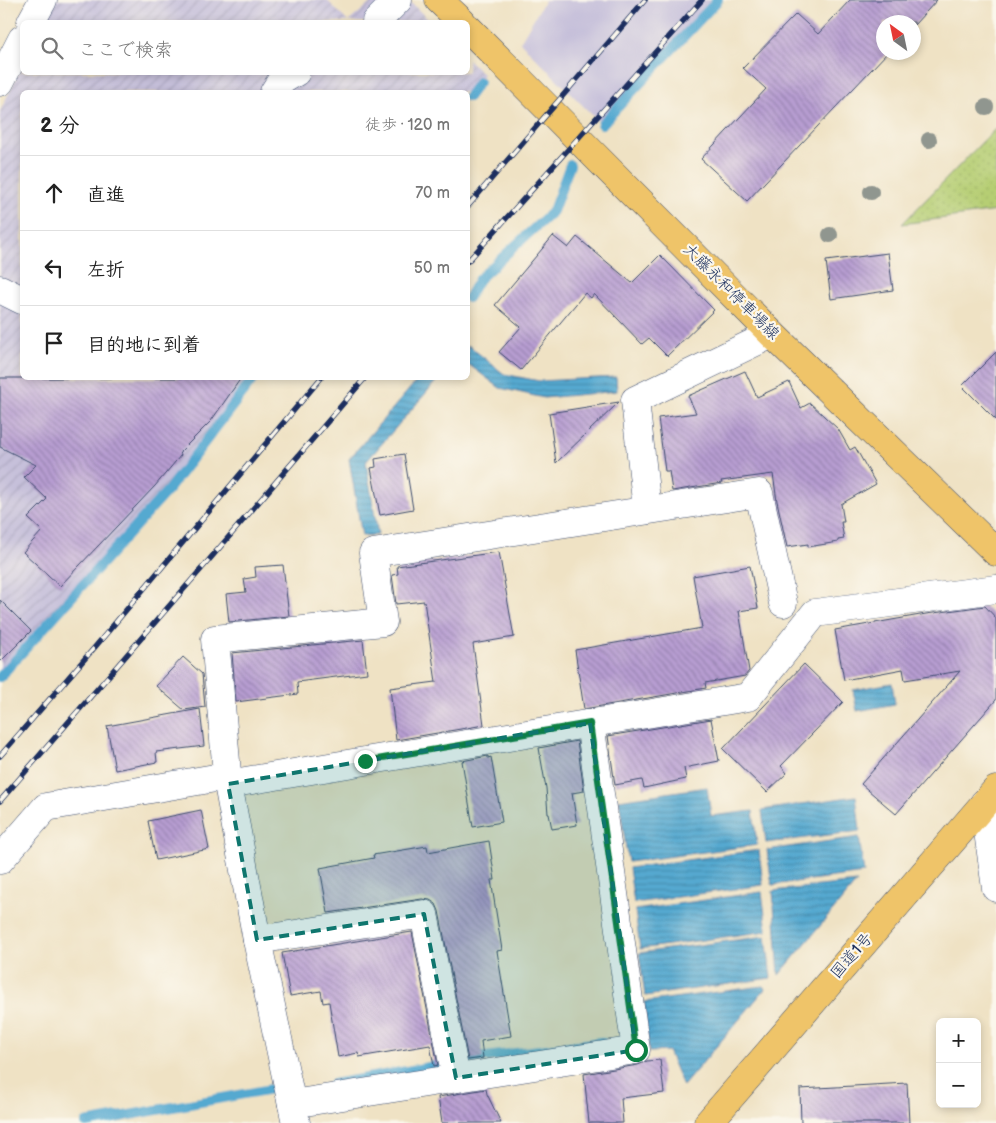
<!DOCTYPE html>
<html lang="ja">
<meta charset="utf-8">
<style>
body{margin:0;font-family:"Balsamiq Sans","Klee One",sans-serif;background:#f6f6f6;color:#222}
.controls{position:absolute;right:15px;bottom:15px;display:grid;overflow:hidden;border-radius:8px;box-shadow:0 2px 8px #0003}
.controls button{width:45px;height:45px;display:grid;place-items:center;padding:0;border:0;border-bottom:1px solid #e0e0e0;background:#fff;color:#222;font:25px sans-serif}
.compass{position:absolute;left:876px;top:15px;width:45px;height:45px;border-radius:50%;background:#fff;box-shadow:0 2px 8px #0003;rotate:327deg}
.stop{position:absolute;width:15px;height:15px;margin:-11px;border:4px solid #0b8043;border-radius:50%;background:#fff}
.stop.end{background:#0b8043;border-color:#fff;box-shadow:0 1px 5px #0008}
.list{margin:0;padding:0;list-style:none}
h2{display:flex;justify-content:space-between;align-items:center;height:65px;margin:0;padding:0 20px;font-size:21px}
h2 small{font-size:16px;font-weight:400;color:#767676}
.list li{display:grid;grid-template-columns:32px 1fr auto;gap:15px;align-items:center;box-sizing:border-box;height:75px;padding:0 20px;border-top:1px solid #e0e0e0}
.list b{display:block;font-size:19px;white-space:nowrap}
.list em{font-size:16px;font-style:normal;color:#767676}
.icon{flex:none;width:28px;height:28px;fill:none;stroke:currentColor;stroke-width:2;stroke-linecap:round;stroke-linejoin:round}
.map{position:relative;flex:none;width:996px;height:1123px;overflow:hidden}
.search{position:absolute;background:#fff;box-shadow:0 2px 8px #0003;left:20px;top:20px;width:450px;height:55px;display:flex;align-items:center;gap:12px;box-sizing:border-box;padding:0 18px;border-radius:8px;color:#767676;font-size:19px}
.panel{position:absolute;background:#fff;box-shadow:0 2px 8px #0003;left:20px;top:90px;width:450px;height:290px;border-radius:8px}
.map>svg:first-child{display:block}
.industrial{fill:url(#industrial-furrows)}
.railway{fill:#c6c0da}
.grass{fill:url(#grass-dots);stroke:#687e68}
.water{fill:url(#water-rules);stroke:#386c97}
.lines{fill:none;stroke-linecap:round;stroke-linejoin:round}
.stream{stroke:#55a9d0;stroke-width:10}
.building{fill:url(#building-back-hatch)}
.minor-casing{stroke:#3b4a6d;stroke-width:29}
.major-casing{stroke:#3b4a6d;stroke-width:29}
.highway-casing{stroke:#3b4a6d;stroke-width:29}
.minor{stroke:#fff;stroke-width:28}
.major{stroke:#efc469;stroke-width:28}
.highway{stroke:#efc469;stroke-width:28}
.rail-casing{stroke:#1b2f5e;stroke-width:5.5}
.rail{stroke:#fbf7ec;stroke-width:4;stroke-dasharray:11;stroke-linecap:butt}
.tree{fill:#90968f}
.route{stroke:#0b8043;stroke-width:6}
.marked{fill:#0f766e;fill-opacity:0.2;stroke:#0f766e;stroke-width:4;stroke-dasharray:10 6;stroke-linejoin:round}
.labels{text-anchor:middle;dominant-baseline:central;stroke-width:4.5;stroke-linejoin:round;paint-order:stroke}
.street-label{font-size:16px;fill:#1b2f5e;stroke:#fbf7ec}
</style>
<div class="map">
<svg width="996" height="1123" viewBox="0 0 996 1123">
<defs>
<pattern id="industrial-furrows" width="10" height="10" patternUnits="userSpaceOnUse" patternTransform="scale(1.25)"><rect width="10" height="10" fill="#c6c0da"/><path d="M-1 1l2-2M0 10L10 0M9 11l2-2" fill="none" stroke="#aaa5be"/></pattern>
<pattern id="grass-dots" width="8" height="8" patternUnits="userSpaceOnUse" patternTransform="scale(1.25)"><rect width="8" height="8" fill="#b6ce73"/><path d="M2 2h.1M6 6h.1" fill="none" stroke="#9cb166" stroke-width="1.8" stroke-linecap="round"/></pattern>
<pattern id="water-rules" width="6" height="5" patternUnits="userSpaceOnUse" patternTransform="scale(1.25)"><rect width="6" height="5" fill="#55a9d0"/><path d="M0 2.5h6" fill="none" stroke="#468aac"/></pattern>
<pattern id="building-back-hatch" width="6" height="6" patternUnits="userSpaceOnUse" patternTransform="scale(1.25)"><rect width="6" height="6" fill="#b79dd1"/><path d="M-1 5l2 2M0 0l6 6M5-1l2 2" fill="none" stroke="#9480ad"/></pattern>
</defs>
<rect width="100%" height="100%" fill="#fbf7ec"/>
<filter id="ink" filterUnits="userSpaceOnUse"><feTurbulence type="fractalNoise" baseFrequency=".02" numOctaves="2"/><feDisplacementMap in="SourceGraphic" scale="10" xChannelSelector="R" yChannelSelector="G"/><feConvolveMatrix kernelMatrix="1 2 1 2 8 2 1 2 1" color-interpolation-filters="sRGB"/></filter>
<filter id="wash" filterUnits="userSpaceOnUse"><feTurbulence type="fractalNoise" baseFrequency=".0096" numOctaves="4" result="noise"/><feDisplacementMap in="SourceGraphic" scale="20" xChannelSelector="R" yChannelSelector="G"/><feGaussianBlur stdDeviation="1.12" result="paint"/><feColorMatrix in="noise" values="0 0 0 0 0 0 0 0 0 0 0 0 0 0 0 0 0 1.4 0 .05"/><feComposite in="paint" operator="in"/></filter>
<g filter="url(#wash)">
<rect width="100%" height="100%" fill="#efe2c4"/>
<g class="industrial">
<polygon points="56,0 327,0 348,22 374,0 408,0 431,22 45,22"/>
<polygon points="468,59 483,74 468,97 468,92 22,92 22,378 254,378 169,489 0,677 0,111 22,67 22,72 468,72"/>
</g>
<polygon class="railway" points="545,0 711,0 600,123 520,42"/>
<polygon class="grass" points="996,128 996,211 902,224"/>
<g class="water">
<polygon points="468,345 504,374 539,381 616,377 617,391 544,398 500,388 468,364"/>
<polygon points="419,378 439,378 366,462 378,535 362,536 349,459"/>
<polygon points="892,683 895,704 857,711 853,690"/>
<polygon points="707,787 711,816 753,811 757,845 628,862 619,800"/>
<polygon points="856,796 860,831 766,843 762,810"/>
<polygon points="859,837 864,873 772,885 767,850"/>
<polygon points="759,850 763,885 634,903 629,868"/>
<polygon points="857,882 779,975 773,891"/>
<polygon points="762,892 767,931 640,949 635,910"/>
<polygon points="766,936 771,978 645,996 639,953"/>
<polygon points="763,986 765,989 683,1086 668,1051 649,1052 644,1002"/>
</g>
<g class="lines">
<g class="stream">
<polyline points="468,97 479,82"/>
<polyline points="602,124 718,0"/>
<polyline points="468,298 479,279 553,211 570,165"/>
<polyline points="0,677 169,489 254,378"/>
<polyline points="470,1059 602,1042"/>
<polyline points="333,1084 441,1065"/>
<polyline points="86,1123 277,1088"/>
</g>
</g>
<g id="blocks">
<g class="building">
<polygon points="850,0 937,0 914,25 914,22 884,22 884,52 888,52 747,201 701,159 766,89 743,68 796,14 818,34"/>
<polygon points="553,236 568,248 577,237 632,283 660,255 714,310 667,356 649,338 642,344 594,294 591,298 585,293 521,370 499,352 521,327 495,305"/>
<polygon points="888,253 893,290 831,299 826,261"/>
<polygon points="996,352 996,420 962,386"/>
<polygon points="745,371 757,397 789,382 801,408 810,403 838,429 850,450 855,447 876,484 841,504 844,522 841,522 844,539 838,540 838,542 808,547 808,544 787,547 777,501 773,474 721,481 722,483 672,491 669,471 665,471 658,418 696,413 688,396"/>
<polygon points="0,378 241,378 211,421 180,452 181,455 155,486 60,586 23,552 42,531 28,518 47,499 24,477 36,465 0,447"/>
<polygon points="619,402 556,463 549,413"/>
<polygon points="404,454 413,509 380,515 371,468 376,467 375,459"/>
<polygon points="499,552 514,637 473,644 484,725 396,740 390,688 436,682 424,601 396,604 392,575 398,574 397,566"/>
<polygon points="283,565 289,616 229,622 226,594 246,592 244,579 256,577 255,567"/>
<polygon points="750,566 758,608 739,611 749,671 745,676 705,683 706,688 584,709 575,650 702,628 693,576"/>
<polygon points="0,600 31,631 0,662"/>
<polygon points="985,606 996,618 996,700 896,814 861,784 960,671 905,680 903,669 844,680 835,630 926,614"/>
<polygon points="363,640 367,673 297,682 298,694 236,702 232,653"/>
<polygon points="183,657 202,674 205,707 184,710 156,686"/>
<polygon points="804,664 843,702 781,766 787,773 767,792 723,749"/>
<polygon points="200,709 204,746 156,752 157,762 115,770 107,726"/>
<polygon points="711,719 719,761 684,768 686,779 644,788 642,780 615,785 608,736"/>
<polygon points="577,741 584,791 572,793 577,825 552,829 549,814 548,814 546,788 539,748"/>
<polygon points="488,756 488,758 491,757 502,822 473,827 462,761"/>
<polygon points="201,810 209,849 156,860 148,821"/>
<polygon points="489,841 495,880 491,880 502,950 497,951 511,1036 481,1041 483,1058 468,1060 439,911 436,904 430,900 422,899 328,913 320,868 374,858 373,855 427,846 428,852"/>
<polygon points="412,932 438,1065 434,1066 430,1045 359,1057 358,1053 338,1057 329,1002 323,1003 321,991 290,996 282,953"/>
<polygon points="660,1060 664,1093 621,1098 623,1123 589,1123 584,1074 638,1065 647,1061"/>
<polygon points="907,1083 909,1123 801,1123 800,1089"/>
<polygon points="486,1089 487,1094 501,1123 442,1123 438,1097"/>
</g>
</g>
</g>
<g filter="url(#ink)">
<use href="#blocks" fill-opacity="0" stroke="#3b4a6d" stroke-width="1"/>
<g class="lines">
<defs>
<g id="minor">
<polyline points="31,22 43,0"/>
<polyline points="376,22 398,0"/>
<polyline points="0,82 22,39"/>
<polyline points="274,92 281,81 296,72"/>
<polyline points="0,289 22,300"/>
<polyline points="647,510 635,400 772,334"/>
<polyline points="228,784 748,697 815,613 996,589"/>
<polyline points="984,803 996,888"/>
<polyline points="0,860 46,807 227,776"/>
<polyline points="257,940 424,914 456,1078"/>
<polyline points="292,1104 636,1050 590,723"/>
<polyline points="296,1123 257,940 228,784 215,639 383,622 373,553 759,493 783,603"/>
</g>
<g id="major">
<polyline points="439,0 462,22"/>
<polyline points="468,28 772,334 996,552"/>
</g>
<polyline id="highway" points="708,1123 996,790"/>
</defs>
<use href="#minor" class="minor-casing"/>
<use href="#major" class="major-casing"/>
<use href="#highway" class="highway-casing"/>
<use href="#minor" class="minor"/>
<use href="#major" class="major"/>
<use href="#highway" class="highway"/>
<defs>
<g id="rail">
<polyline points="468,206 645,0"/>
<polyline points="468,261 702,0"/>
<polyline points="0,756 95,647 321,378"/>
<polyline points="0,801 203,567 365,378"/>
</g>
</defs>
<use href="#rail" class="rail-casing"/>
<use href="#rail" class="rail"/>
</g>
<g class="tree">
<circle cx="986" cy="107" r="8"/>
<circle cx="929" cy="140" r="8"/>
<circle cx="871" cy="192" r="8"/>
<circle cx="830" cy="235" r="8"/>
</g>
</g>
<g class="lines" filter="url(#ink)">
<polyline class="route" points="365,761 590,723 636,1050"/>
</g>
<path class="marked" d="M 590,723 L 636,1050 L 456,1078 L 424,914 L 257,940 L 228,784 Z"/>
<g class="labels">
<g class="street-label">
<text transform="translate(731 292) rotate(45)">大藤永和停車場線</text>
<text transform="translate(852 956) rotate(-49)">国道1号</text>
</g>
</g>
</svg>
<div class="controls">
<button>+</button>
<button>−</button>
</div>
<svg class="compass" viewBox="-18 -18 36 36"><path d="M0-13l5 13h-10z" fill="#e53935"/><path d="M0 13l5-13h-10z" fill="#767676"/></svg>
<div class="stop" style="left:636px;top:1050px"></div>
<div class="stop end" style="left:365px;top:761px"></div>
<div class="search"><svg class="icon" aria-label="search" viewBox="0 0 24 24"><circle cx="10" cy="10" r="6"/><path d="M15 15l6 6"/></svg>ここで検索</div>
<section class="panel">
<h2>2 分<small>徒歩 · 120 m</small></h2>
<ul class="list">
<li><svg class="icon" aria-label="ahead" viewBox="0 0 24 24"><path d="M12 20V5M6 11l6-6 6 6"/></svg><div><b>直進</b></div><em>70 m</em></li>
<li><svg class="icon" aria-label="left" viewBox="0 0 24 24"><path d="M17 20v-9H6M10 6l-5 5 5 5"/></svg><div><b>左折</b></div><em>50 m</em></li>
<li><svg class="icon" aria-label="arrive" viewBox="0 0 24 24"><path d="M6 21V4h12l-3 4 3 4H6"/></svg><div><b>目的地に到着</b></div></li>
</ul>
</section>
</div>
